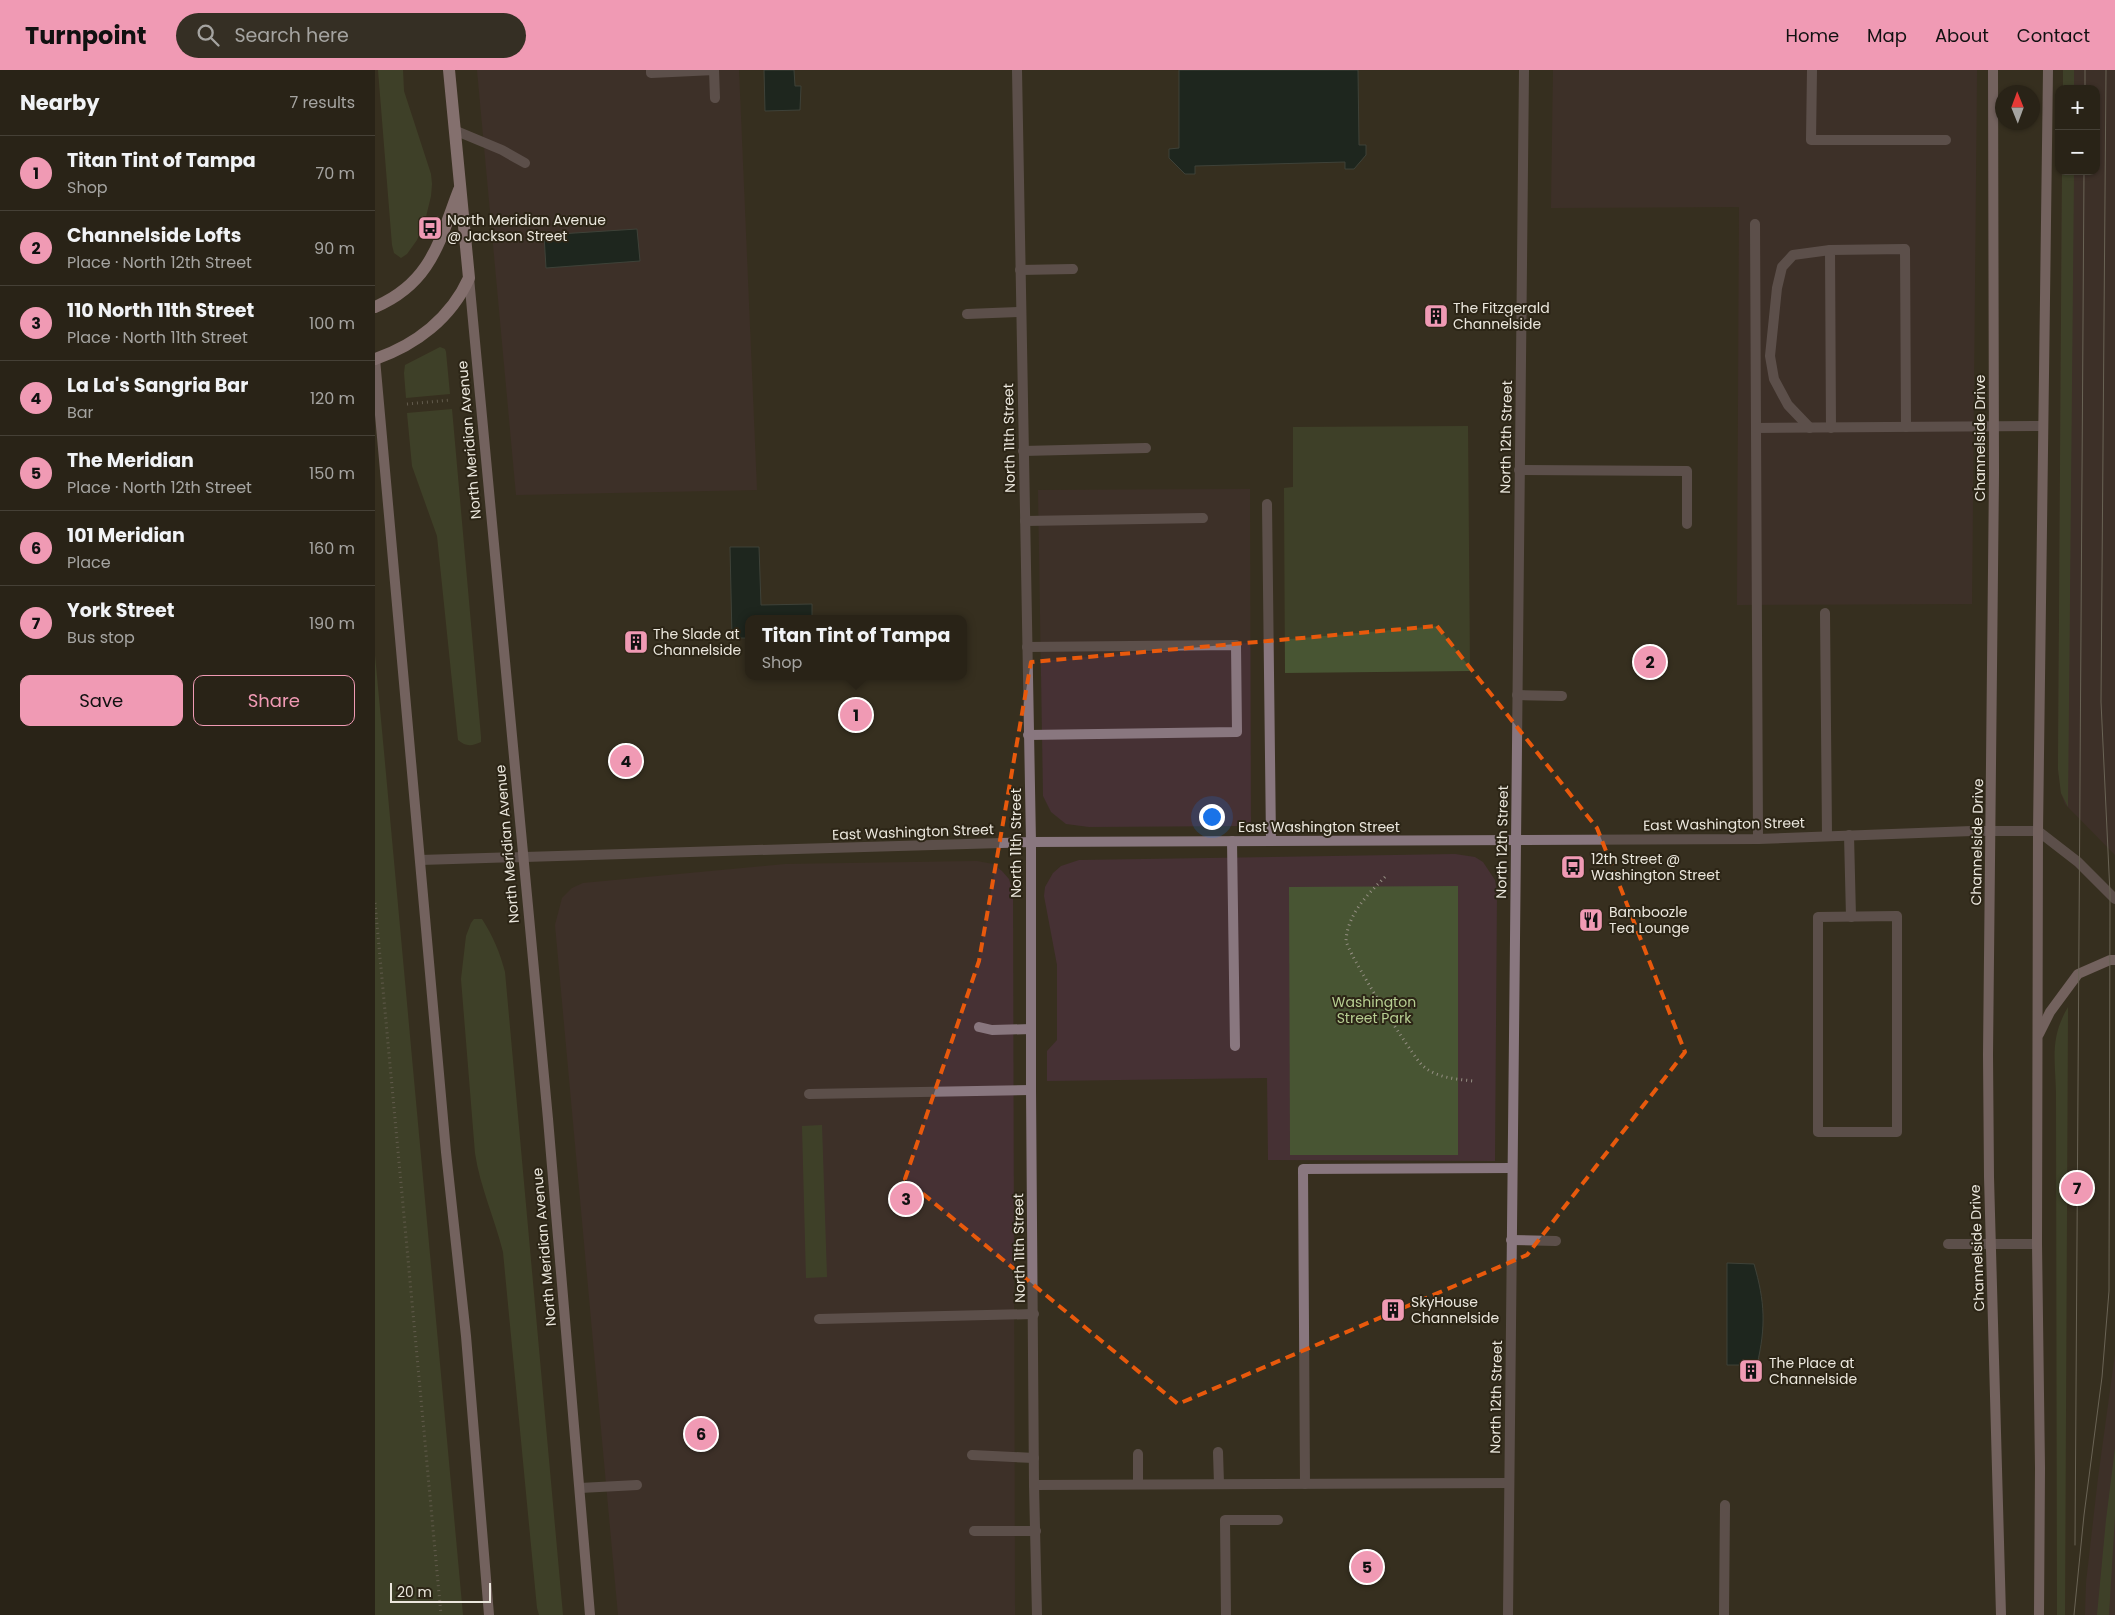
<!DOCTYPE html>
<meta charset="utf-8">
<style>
body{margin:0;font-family:Poppins,sans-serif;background:#352f24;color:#f1f3f6}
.controls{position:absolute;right:15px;top:15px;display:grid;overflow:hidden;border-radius:10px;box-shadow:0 1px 4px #0004}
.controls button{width:45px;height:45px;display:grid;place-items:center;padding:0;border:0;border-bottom:1px solid #454036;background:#292317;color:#f1f3f6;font:25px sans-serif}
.compass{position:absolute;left:1620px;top:15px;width:45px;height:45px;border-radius:50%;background:#292317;box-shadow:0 1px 4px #0004;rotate:359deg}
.scale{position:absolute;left:15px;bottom:12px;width:101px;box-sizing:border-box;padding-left:5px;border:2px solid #ebe7dd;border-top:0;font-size:14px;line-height:18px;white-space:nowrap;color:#ebe7dd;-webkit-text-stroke:4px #2c2516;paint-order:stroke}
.you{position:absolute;left:836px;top:746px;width:18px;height:18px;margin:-12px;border:4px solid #fff;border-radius:50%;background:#1a73e8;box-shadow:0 0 0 8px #1a73e833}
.badge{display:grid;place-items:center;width:32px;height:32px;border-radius:50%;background:#f09ab4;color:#111;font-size:16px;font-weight:700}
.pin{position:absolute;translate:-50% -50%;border:2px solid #fff;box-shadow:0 1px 5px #0006}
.popup{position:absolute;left:370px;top:545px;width:222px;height:65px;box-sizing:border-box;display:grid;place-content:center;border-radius:10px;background:#292317;filter:drop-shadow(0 1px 4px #0005);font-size:16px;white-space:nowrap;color:#a5a4a1}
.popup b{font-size:19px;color:#f1f3f6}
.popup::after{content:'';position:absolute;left:50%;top:100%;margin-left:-10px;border:10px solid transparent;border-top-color:#292317}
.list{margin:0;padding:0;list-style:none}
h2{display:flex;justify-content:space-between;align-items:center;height:65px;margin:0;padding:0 20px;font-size:21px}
h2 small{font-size:16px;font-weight:400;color:#a5a4a1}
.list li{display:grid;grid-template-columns:32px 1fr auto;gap:15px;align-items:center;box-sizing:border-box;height:75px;padding:0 20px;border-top:1px solid #454036}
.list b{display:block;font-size:19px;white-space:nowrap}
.list p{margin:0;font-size:16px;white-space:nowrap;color:#a5a4a1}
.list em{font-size:16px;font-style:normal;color:#a5a4a1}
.actions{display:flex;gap:10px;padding:15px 20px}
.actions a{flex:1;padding:11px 0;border:1px solid #f09ab4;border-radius:10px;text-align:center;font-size:18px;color:#f09ab4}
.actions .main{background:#f09ab4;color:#111}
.icon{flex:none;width:28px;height:28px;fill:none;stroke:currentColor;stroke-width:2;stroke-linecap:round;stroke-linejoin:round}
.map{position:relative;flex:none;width:1740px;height:1545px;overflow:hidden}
header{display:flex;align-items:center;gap:30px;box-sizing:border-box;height:70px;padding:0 25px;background:#f09ab4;color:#111}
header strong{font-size:24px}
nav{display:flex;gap:28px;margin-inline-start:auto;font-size:18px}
.search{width:350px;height:45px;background:#352f24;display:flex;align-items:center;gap:12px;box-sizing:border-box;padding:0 18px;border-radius:28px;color:#a5a4a1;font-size:19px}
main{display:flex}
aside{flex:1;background:#292317}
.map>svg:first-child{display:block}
.commercial{fill:#463134}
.green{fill:#485533}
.water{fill:#011b1d;stroke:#475857}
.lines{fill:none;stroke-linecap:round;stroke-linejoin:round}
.path{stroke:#969084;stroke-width:3;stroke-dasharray:1 4;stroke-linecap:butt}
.service{stroke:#89777f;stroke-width:10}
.minor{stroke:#89777f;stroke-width:10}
.secondary{stroke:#bc9fac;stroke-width:10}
.primary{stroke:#e3becf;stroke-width:12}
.tram{stroke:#a7a296;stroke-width:1}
.marked{fill:none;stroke:#e8590c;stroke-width:4;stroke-dasharray:10 6;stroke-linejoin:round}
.labels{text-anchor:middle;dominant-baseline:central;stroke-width:4;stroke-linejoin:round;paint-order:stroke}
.poi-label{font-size:14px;fill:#ebe7dd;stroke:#2c2516;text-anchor:start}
.street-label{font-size:14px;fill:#ebe7dd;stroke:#2c2516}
.park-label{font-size:14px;fill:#b7cf92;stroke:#2c2516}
</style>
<header>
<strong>Turnpoint</strong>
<div class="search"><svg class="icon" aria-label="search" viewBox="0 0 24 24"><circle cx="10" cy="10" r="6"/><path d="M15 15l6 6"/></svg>Search here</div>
<nav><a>Home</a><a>Map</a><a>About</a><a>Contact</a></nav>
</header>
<main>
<aside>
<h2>Nearby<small>7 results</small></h2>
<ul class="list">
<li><span class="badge">1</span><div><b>Titan Tint of Tampa</b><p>Shop</p></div><em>70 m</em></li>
<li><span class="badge">2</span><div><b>Channelside Lofts</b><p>Place · North 12th Street</p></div><em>90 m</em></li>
<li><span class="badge">3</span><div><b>110 North 11th Street</b><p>Place · North 11th Street</p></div><em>100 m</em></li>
<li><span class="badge">4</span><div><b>La La's Sangria Bar</b><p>Bar</p></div><em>120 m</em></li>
<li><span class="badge">5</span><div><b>The Meridian</b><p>Place · North 12th Street</p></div><em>150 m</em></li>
<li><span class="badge">6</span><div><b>101 Meridian</b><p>Place</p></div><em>160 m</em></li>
<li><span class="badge">7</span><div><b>York Street</b><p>Bus stop</p></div><em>190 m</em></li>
</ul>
<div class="actions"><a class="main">Save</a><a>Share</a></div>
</aside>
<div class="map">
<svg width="1740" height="1545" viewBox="0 0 1740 1545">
<rect width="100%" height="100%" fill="#372f1f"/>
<g class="commercial">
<polygon points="102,0 364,0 382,420 141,425"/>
<polygon points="1178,0 1602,0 1597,534 1362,535 1364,137 1176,138"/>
<polygon points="1688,0 1740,0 1740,785 1690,734 1686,723 1683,699 1687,101 1721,101 1721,19 1688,19"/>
<polygon points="875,419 876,756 714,757 691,754 676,742 668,726 663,420"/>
<polygon points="1080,784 1100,787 1108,792 1120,810 1122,822 1120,1091 893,1090 892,1008 672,1011 672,981 682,970 682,895 669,826 670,817 678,803 686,796 704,790"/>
<polygon points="602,791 618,794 627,801 634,809 638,823 640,1545 243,1545 180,855 187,828 197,818 208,813 410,794"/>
<polygon points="1740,1284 1740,1545 1710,1545 1711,1513 1723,1408"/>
</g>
<g class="green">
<polygon points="3,0 28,0 29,21 56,104 57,114 56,126 50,151 42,170 32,184 26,188 19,183 17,175"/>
<rect x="1688" y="0" width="11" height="19"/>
<polygon points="1687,101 1699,101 1693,737 1686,723 1683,699"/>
<polygon points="65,277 70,279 71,282 75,324 31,328 29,303 30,295"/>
<path d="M 77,339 L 106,667 L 106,672 C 97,676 91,677 83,670 L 62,466 L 37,396 L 32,343 Z"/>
<polygon points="1093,356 1095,601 910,603 909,418 918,417 918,357"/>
<polygon points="0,585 10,693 88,1545 0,1545"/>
<polygon points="1083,816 1083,1085 915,1085 914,817"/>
<path d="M 99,849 L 107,849 C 118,866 125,883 130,902 L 188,1545 L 164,1545 L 162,1538 L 128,1182 C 120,1149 105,1117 100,1083 L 86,909 L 91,866 L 96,853 Z"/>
<path d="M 1693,937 L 1690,1545 L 1682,1545 L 1681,1022 C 1680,987 1675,968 1693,937 Z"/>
<polygon points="447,1055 452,1207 431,1208 427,1056"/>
<polygon points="1740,1378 1740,1446 1734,1545 1722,1545 1731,1450"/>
</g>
<g class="water">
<polygon points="389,0 419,0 420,16 426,16 425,40 390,41"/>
<polygon points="804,0 983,0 984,75 991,75 991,85 979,99 970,99 970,92 820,96 820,104 810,104 794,88 794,79 804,78"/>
<polygon points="262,159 265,191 171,198 169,165"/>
<polygon points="355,477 384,477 386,535 437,534 437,549 374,549 373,568 357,568"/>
<path d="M 1352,1193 L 1379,1194 C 1390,1232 1391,1256 1382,1295 L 1352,1295 Z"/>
</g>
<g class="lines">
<g class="path">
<polyline points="32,334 76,330"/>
<path d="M 1010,807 C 992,825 973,844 971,870 C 970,879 1038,988 1048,996 C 1062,1008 1081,1009 1098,1011"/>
<polyline points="0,833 66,1545"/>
</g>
<g class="service">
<polyline points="276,0 276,3 339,0"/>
<polyline points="339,0 340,28"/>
<polyline points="1437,0 1436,70 1571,70"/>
<polyline points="79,60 127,80 150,93"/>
<polyline points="1380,154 1383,769"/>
<polyline points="645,200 698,199"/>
<polyline points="592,244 646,242"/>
<polyline points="1381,358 1667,356"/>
<polyline points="1435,358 1413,335 1399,309 1395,286 1402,218 1407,197 1418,185 1455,180"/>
<polyline points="1456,358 1455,180 1530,179 1531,357"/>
<polyline points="648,381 771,378"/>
<polyline points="1144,400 1312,401 1312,454"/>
<polyline points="892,434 896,771"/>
<polyline points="650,451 828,448"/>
<polyline points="1450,543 1452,766"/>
<polyline points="652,577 861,575 862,662 653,665"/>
<polyline points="1142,625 1187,626"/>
<polyline points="1474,765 1476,847"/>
<polyline points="857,771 860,976"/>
<polygon points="1522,846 1522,1062 1443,1062 1443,847"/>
<polyline points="604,957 617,960 656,959"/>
<polyline points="434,1024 656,1020"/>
<polyline points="1136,1170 1181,1171"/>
<polyline points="1573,1174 1662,1174"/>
<polyline points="444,1249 659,1244"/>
<polyline points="843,1382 844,1414"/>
<polyline points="597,1385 659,1388"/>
<polyline points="763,1414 763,1384"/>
<polyline points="930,1414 928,1099 1137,1098"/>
<polyline points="659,1415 1134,1413"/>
<polyline points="205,1418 262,1415"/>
<polyline points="599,1461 661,1461"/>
<polyline points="851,1545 850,1450 903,1450"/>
<polyline points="1349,1545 1350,1435"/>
</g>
<g class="minor">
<polyline points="642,0 656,772 656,1020 659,1415 662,1545"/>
<polyline points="45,790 656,772 1383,769 1597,761 1663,761 1703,792 1740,829"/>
<polyline points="1133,1545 1149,0"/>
</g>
<g class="secondary">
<polyline points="1618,0 1619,403 1613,985 1614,1107 1626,1545"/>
<polyline points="94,208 173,1049 215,1545"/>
<polyline points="0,289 71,1082 91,1266 114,1545"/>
<polyline points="1664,964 1675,942 1703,904 1735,890 1740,890"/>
<polyline points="1664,1545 1665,1398 1662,1174 1663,761 1673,0"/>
</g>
<g class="primary">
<path d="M 0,237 C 56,213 64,172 84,120"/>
<path d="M 0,289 C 41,275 76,248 94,208 L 74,0"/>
</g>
<g class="tram">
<polyline points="1710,19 1710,0"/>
<polyline points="1700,1475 1709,101"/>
<polyline points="1699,1545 1709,1445 1727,1307 1734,1221 1735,824 1726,632 1731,0"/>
</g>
</g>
<path d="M0 0H1740V1545H0ZM 1062,556 L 1222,758 L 1310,982 L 1152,1185 L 803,1334 L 530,1109 L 604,891 L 656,592 Z" fill="#372f1f" fill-opacity=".55" fill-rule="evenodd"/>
<path class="marked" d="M 1062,556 L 1222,758 L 1310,982 L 1152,1185 L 803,1334 L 530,1109 L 604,891 L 656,592 Z"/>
<defs>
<symbol id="bus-square" viewBox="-11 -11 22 22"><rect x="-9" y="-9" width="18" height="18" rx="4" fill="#f09ab4" stroke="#2c2516"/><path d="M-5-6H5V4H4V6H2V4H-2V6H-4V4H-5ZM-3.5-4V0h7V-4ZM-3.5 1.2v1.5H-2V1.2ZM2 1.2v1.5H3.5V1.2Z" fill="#111"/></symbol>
<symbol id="building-square" viewBox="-11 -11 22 22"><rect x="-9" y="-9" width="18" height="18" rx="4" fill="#f09ab4" stroke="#2c2516"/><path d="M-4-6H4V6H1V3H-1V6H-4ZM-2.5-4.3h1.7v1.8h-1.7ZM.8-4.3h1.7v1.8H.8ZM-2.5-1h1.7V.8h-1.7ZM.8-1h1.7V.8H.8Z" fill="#111"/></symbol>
<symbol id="restaurant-square" viewBox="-11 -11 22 22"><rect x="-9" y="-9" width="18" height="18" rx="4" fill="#f09ab4" stroke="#2c2516"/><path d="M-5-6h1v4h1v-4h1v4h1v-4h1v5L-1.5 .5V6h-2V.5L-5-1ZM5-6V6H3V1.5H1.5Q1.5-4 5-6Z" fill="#111"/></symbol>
</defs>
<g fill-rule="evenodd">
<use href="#bus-square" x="41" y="144" width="28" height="28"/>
<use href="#building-square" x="1047" y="232" width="28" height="28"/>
<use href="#building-square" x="247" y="558" width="28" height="28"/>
<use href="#bus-square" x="1184" y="783" width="28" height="28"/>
<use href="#restaurant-square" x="1202" y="836" width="28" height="28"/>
<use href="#building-square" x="1004" y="1226" width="28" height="28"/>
<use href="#building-square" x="1362" y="1287" width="28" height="28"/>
</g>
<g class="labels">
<g class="poi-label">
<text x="72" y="150">North Meridian Avenue<tspan x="72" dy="16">@ Jackson Street</tspan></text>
<text x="1078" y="238">The Fitzgerald<tspan x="1078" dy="16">Channelside</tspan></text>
<text x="278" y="564">The Slade at<tspan x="278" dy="16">Channelside</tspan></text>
<text x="1216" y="789">12th Street @<tspan x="1216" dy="16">Washington Street</tspan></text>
<text x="1234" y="842">Bamboozle<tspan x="1234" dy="16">Tea Lounge</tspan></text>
<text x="1036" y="1232">SkyHouse<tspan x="1036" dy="16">Channelside</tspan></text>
<text x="1394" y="1293">The Place at<tspan x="1394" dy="16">Channelside</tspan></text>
</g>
<g class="street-label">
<text transform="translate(1131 367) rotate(-89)">North 12th Street</text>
<text transform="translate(634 368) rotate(-91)">North 11th Street</text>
<text transform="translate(1605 368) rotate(-90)">Channelside Drive</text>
<text transform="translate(94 370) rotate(-95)">North Meridian Avenue</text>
<text transform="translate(1349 754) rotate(-1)">East Washington Street</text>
<text x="944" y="757">East Washington Street</text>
<text transform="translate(538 762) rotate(-2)">East Washington Street</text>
<text transform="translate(1127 772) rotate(-89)">North 12th Street</text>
<text transform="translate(1602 772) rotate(-89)">Channelside Drive</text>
<text transform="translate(641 773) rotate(-90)">North 11th Street</text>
<text transform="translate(132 774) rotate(-95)">North Meridian Avenue</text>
<text transform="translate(169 1177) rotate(-95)">North Meridian Avenue</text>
<text transform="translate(644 1178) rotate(-91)">North 11th Street</text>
<text transform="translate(1602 1178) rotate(-92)">Channelside Drive</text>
<text transform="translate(1121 1327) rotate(-89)">North 12th Street</text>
</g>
<g class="park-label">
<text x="999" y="932">Washington<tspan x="999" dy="16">Street Park</tspan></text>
</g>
</g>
</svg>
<div class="controls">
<button>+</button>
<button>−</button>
</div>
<svg class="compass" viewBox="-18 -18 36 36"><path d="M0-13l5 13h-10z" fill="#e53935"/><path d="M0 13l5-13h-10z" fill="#a5a4a1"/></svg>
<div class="scale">20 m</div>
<div class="you"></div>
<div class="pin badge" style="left:481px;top:645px">1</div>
<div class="popup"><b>Titan Tint of Tampa</b>Shop</div>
<div class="pin badge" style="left:1275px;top:592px">2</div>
<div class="pin badge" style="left:531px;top:1129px">3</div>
<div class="pin badge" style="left:251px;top:691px">4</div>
<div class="pin badge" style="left:992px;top:1497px">5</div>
<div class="pin badge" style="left:326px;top:1364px">6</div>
<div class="pin badge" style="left:1702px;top:1118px">7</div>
</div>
</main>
